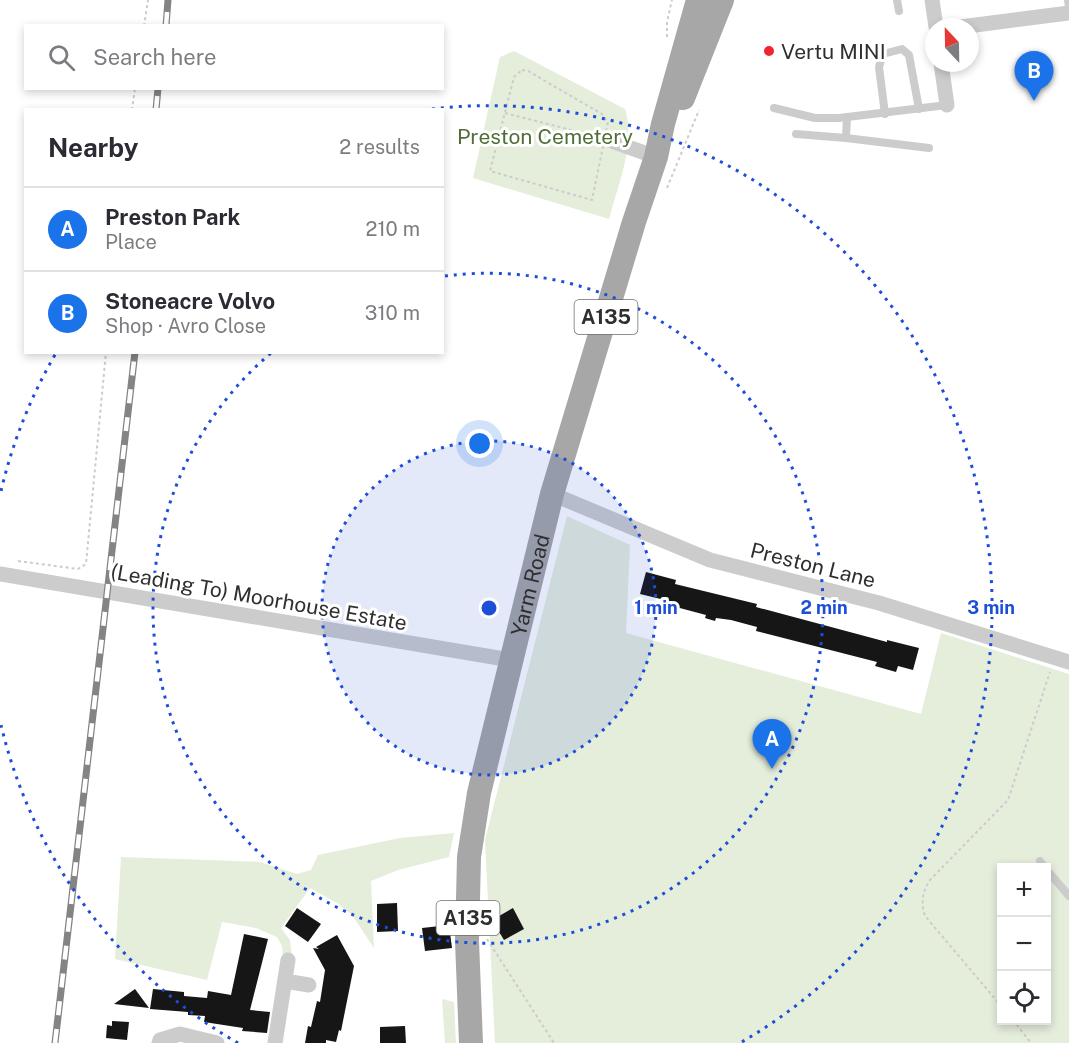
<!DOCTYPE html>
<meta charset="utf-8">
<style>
body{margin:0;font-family:"Public Sans",sans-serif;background:#f7f7f7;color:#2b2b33}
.controls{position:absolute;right:18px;bottom:18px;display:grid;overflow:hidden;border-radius:0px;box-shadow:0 3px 9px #0003}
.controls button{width:54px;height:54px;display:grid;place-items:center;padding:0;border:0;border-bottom:2px solid #e1e1e2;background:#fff;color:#2b2b33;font:30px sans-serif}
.compass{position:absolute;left:925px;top:18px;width:54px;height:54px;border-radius:50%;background:#fff;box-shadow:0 3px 9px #0003;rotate:338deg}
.you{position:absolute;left:480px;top:444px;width:21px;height:21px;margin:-15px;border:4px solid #fff;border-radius:50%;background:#1a73e8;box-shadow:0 0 0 9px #1a73e833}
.badge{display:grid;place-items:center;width:39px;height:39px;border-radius:50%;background:#1a73e8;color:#fff;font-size:20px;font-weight:700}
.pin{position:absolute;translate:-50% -50px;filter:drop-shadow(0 2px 3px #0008)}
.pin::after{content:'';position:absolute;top:32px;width:21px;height:18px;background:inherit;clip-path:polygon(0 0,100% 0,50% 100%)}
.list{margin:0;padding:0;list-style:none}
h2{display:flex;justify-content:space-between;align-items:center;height:78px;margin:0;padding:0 24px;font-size:26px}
h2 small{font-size:20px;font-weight:400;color:#7c7c81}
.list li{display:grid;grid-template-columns:39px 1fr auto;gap:18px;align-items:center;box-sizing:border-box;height:84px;padding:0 24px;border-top:2px solid #e1e1e2}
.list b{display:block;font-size:22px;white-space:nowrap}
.list p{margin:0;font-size:20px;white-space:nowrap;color:#7c7c81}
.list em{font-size:20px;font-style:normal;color:#7c7c81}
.icon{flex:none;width:33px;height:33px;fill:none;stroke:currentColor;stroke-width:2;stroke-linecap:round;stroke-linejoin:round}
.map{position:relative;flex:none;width:1069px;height:1043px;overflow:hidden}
.search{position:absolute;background:#fff;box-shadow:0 3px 9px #0003;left:24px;top:24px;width:420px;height:66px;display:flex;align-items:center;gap:15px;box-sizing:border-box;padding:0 21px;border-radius:0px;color:#7c7c81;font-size:22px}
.panel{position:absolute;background:#fff;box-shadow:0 3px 9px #0003;left:24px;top:108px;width:420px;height:246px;border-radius:0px}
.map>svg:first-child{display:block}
.green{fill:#e5eddb;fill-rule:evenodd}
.building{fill:#161616}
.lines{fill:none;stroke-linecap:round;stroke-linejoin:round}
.path{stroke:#ccc;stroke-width:2;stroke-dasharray:3 3;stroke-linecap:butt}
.service{stroke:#ccc;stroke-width:8}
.minor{stroke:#ccc;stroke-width:15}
.primary{stroke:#a7a7a7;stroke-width:24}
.rail-casing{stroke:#848484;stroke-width:7}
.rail{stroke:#fff;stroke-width:4.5;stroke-dasharray:14;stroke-linecap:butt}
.ring{fill:none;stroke:#1d4ed8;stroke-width:3;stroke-dasharray:3 6}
.poi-dot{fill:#f22431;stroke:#fff;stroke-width:2}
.labels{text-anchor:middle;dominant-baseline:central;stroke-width:6;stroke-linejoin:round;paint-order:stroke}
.shield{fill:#fff;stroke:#6d6d6d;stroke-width:1.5}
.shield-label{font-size:20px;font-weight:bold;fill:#2f2f2f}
.poi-label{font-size:21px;fill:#2f2f2f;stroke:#fff;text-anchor:start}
.park-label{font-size:21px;fill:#516e38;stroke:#fff}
.street-label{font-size:21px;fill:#2f2f2f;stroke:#fff}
.centre{fill:#1d4ed8;stroke:#fff;stroke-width:3}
.ring-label{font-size:18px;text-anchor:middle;font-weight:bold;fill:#1d4ed8;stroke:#fff;stroke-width:6;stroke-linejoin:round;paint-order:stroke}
</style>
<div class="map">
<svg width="1069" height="1043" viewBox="0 0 1069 1043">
<rect width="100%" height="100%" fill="#fff"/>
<g class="green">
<path d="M 514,51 L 625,109 C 636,144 618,184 609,219 L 473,178 L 500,57 Z"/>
<path d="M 567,516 L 630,545 L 626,633 L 921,714 L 941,633 L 1069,674 L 1069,1043 L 495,1043 L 485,840 ZM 1002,868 L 1046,868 L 1046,1020 L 1002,1020 Z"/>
<polygon points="454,833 449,857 398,870 371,881 374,948 352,915 337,903 310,888 281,928 290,940 292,961 283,958 282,946 277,937 256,928 222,922 207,980 115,959 121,857 260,862 297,874 311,870 318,855 400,838"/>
<polygon points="442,999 454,1002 456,1043 445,1043"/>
</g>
<g class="building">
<polygon points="646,572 676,580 675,584 757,604 756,607 887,642 887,640 919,648 913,670 898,666 896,672 875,666 877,662 756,631 757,627 731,620 716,618 715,621 705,618 706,615 676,607 677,603 640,594"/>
<polygon points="397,903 398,931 377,932 377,904"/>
<polygon points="297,908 321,924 308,942 285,926"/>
<polygon points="513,908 524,929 504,940 492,920"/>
<polygon points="449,925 452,948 425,951 422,928"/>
<polygon points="244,934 268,939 250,1010 270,1012 267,1033 242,1031 243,1028 204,1022 205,1016 188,1015 188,1012 150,1009 153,989 184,992 184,996 207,998 208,991 231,995"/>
<polygon points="337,935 354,966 341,1031 339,1030 336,1042 326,1040 326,1043 305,1043 308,1026 311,1027 317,1001 320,1002 325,970 313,948 319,949 316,947"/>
<polygon points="135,989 149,1008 114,1004"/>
<polygon points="112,1021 129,1022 127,1040 106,1038 107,1025 112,1026"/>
<polygon points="405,1026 406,1043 380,1043 380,1027"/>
</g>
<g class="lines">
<g class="path">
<polyline points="144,26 148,0"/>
<polyline points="667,37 667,22 672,0"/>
<polygon points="522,70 528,71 602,114 608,122 592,200 490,171 514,77"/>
<polyline points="132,110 135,88"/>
<polyline points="505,113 591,135"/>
<polyline points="667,188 699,110"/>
<polyline points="18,561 78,569 86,564 106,352"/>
<polyline points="487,939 554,1043"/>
<path d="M 1002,1007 L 925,916 C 921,903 922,894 929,881 L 1008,800 L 1050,672"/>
<polyline points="1013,1020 1031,1043"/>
</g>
<g class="service">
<polyline points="897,0 899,11"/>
<polyline points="1068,0 1069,7"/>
<polyline points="774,108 815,118 839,118 947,105"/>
<polyline points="885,114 879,67 883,54 902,49 909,55 919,109"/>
<polyline points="847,117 846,138 929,148"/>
<polyline points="796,134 846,138"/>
<polyline points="1040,861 1045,868"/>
<polyline points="1046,869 1069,896"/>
</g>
<g class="minor">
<polyline points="932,0 936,27"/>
<polyline points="960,27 1069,13"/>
<polyline points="941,63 947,105"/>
<polyline points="606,139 656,157"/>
<polyline points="552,494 710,560 879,603 1069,662"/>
<polyline points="0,574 511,660"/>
<polyline points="285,981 309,985"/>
<polyline points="159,1043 160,1040 180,1034 217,1043"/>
<polyline points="275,1043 288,960"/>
</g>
<g class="primary">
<polyline points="683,98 722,0"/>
<path id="s1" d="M 471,1043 L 467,941 L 469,857 L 479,793 L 552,494 L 634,222 L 656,157 L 663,124 L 698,0"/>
</g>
<defs>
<g id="rail">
<polyline points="166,26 168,0"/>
<polyline points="156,110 158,88"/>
<polyline points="55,1043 135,352"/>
</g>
</defs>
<use href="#rail" class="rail-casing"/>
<use href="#rail" class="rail"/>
</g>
<circle cx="489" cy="608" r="167" fill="#1d4ed8" fill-opacity=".12"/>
<g class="ring">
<circle cx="489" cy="608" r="167"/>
<path d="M445 276A335 335 0 1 1 271 353"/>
<path d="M238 1043A502 502 0 0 1 1 725M1 491A502 502 0 0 1 56 353M432 109A502 502 0 0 1 740 1043"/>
</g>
<circle class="poi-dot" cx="769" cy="51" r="6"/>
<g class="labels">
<g class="shield">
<rect x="574.5" y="300" width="63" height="34" rx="4.5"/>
<rect x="436.5" y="901" width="63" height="34" rx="4.5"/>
</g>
<g class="shield-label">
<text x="606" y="317">A135</text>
<text x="468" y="918">A135</text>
</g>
<g class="poi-label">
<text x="781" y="51">Vertu MINI</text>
</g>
<g class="park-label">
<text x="545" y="136">Preston Cemetery</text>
</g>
<g class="street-label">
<text transform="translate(813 565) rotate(14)">Preston Lane</text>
<text stroke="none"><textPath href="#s1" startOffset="465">Yarm Road</textPath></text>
<text transform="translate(259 597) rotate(10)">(Leading To) Moorhouse Estate</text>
</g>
</g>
<circle cx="489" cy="608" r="9" class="centre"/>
<g class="ring-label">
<text x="656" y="614">1 min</text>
<text x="824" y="614">2 min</text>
<text x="991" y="614">3 min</text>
</g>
</svg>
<div class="controls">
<button>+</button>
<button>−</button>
<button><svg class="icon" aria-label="locate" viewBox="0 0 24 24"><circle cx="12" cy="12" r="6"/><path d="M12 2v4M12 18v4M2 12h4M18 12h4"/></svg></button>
</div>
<svg class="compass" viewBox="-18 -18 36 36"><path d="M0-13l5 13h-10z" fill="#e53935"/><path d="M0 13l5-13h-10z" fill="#7c7c81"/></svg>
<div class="you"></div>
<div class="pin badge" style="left:772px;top:769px">A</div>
<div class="pin badge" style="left:1034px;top:101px">B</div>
<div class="search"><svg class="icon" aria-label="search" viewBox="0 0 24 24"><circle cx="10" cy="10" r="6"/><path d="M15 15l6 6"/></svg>Search here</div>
<section class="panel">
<h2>Nearby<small>2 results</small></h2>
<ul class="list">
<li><span class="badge">A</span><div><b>Preston Park</b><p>Place</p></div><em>210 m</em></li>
<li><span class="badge">B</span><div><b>Stoneacre Volvo</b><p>Shop · Avro Close</p></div><em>310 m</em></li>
</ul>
</section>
</div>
